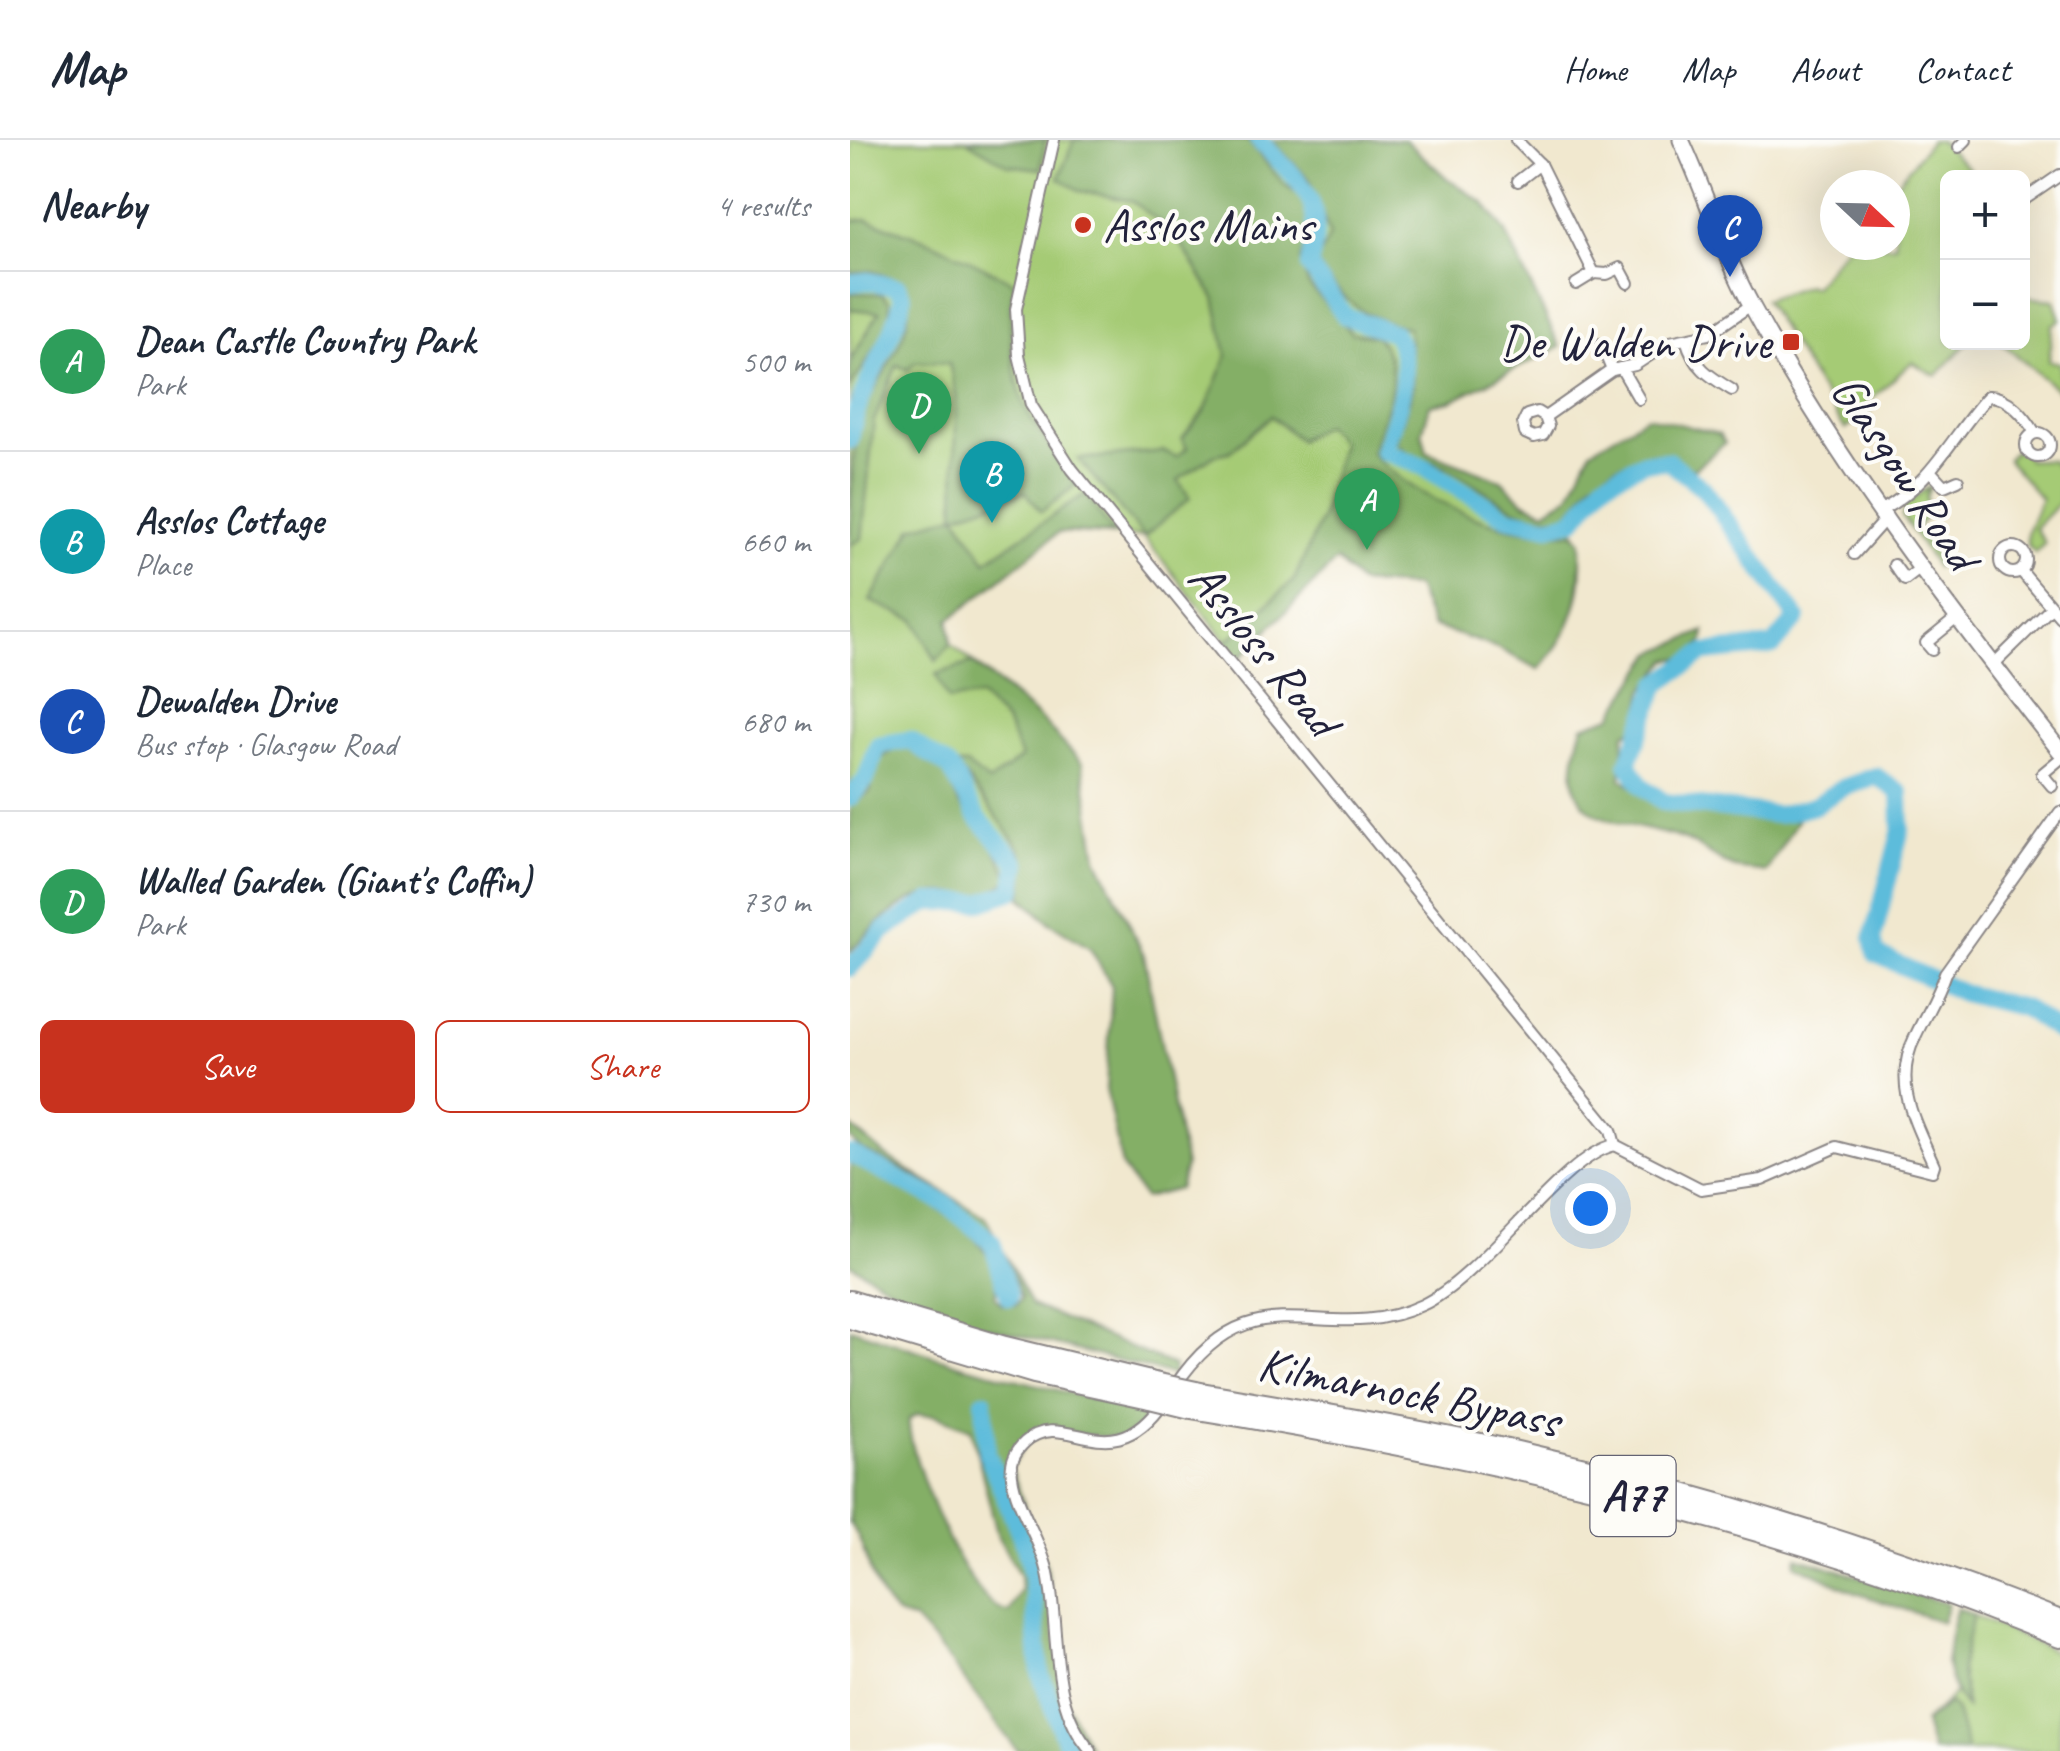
<!DOCTYPE html>
<meta charset="utf-8">
<style>
body{margin:0;font-family:Caveat,sans-serif;background:#f2f2f3;color:#1f2937}
.controls{position:absolute;right:30px;top:30px;display:grid;overflow:hidden;border-radius:15px;box-shadow:0 10px 40px #0002}
.controls button{width:90px;height:90px;display:grid;place-items:center;padding:0;border:0;border-bottom:2px solid #e0e1e3;background:#fff;color:#1f2937;font:50px sans-serif}
.compass{position:absolute;left:970px;top:30px;width:90px;height:90px;border-radius:50%;background:#fff;box-shadow:0 10px 40px #0002;rotate:112deg}
.you{position:absolute;left:740px;top:1068px;width:35px;height:35px;margin:-25px;border:8px solid #fff;border-radius:50%;background:#1a73e8;box-shadow:0 0 0 15px #1a73e833}
.badge{display:grid;place-items:center;width:65px;height:65px;border-radius:50%;background:#c8321e;color:#fff;font-size:32px;font-weight:700}
.pin{position:absolute;translate:-50% -82px;filter:drop-shadow(0 2px 5px #0008)}
.pin::after{content:'';position:absolute;top:52px;width:35px;height:30px;background:inherit;clip-path:polygon(0 0,100% 0,50% 100%)}
.list{margin:0;padding:0;list-style:none}
h2{display:flex;justify-content:space-between;align-items:center;height:130px;margin:0;padding:0 40px;font-size:42px}
h2 small{font-size:32px;font-weight:400;color:#747a83}
.list li{display:grid;grid-template-columns:65px 1fr auto;gap:30px;align-items:center;box-sizing:border-box;height:180px;padding:0 40px;border-top:2px solid #e0e1e3}
.list b{display:block;font-size:38px;white-space:nowrap}
.list p{margin:0;font-size:32px;white-space:nowrap;color:#747a83}
.list em{font-size:32px;font-style:normal;color:#747a83}
.actions{display:flex;gap:20px;padding:30px 40px}
.actions a{flex:1;padding:22px 0;border:2px solid #c8321e;border-radius:15px;text-align:center;font-size:35px;color:#c8321e}
.actions .main{background:#c8321e;color:#fff}
.map{position:relative;flex:none;width:1210px;height:1611px;overflow:hidden}
header{display:flex;align-items:center;gap:60px;box-sizing:border-box;height:140px;padding:0 50px;background:#fff;border-bottom:2px solid #e0e1e3}
header strong{font-size:48px}
nav{display:flex;gap:55px;margin-inline-start:auto;font-size:35px}
main{display:flex}
aside{flex:1;background:#fff}
.map>svg:first-child{display:block}
.green{fill:#a5cb75;stroke:#647658;stroke-width:2.5}
.forest{fill:#84af66;stroke:#536850;stroke-width:2.5;fill-rule:evenodd}
.lines{fill:none;stroke-linecap:round;stroke-linejoin:round}
.river{stroke:#5dbcdb;stroke-width:18}
.street-casing{stroke:#8a8585;stroke-width:14}
.secondary-casing{stroke:#8a8585;stroke-width:19}
.highway-casing{stroke:#8a8585;stroke-width:24}
.street{stroke:#fff;stroke-width:10}
.secondary{stroke:#fff;stroke-width:15}
.highway{stroke:#fff;stroke-width:20}
.highway-bridge-casing{stroke:#8a8585;stroke-width:24;stroke-linecap:butt}
.highway-bridge{stroke:#fff;stroke-width:20}
.poi-dot{fill:#c8321e;stroke:#fdfcf7;stroke-width:4}
.labels{text-anchor:middle;dominant-baseline:central;stroke-width:8;stroke-linejoin:round;paint-order:stroke}
.shield{fill:#fdfcf7;stroke:#646373;stroke-width:2.5}
.shield-label{font-size:45px;font-weight:bold;fill:#22223b}
.poi-label{font-size:48px;fill:#22223b;stroke:#fdfcf7;text-anchor:start}
.street-label{font-size:48px;fill:#22223b;stroke:#fdfcf7}
</style>
<header>
<strong>Map</strong>
<nav><a>Home</a><a>Map</a><a>About</a><a>Contact</a></nav>
</header>
<main>
<aside>
<h2>Nearby<small>4 results</small></h2>
<ul class="list">
<li><span class="badge" style="background:#2e9e5b">A</span><div><b>Dean Castle Country Park</b><p>Park</p></div><em>500 m</em></li>
<li><span class="badge" style="background:#0f9aa8">B</span><div><b>Asslos Cottage</b><p>Place</p></div><em>660 m</em></li>
<li><span class="badge" style="background:#1a4fb4">C</span><div><b>Dewalden Drive</b><p>Bus stop · Glasgow Road</p></div><em>680 m</em></li>
<li><span class="badge" style="background:#2e9e5b">D</span><div><b>Walled Garden (Giant's Coffin)</b><p>Park</p></div><em>730 m</em></li>
</ul>
<div class="actions"><a class="main">Save</a><a>Share</a></div>
</aside>
<div class="map">
<svg width="1210" height="1611" viewBox="0 0 1210 1611">
<rect width="100%" height="100%" fill="#fdfcf7"/>
<filter id="ink" filterUnits="userSpaceOnUse"><feTurbulence type="fractalNoise" baseFrequency=".01" numOctaves="2"/><feDisplacementMap in="SourceGraphic" scale="20" xChannelSelector="R" yChannelSelector="G"/><feConvolveMatrix kernelMatrix="1 2 1 2 8 2 1 2 1" color-interpolation-filters="sRGB"/></filter>
<filter id="wash" filterUnits="userSpaceOnUse"><feTurbulence type="fractalNoise" baseFrequency=".0048" numOctaves="4" result="noise"/><feDisplacementMap in="SourceGraphic" scale="40" xChannelSelector="R" yChannelSelector="G"/><feGaussianBlur stdDeviation="2.25" result="paint"/><feColorMatrix in="noise" values="0 0 0 0 0 0 0 0 0 0 0 0 0 0 0 0 0 1.4 0 .05"/><feComposite in="paint" operator="in"/></filter>
<g filter="url(#wash)">
<rect width="100%" height="100%" fill="#f1e8cf"/>
<g class="green">
<path d="M 0,0 L 555,0 L 600,41 L 634,63 L 655,91 L 710,207 L 600,261 L 580,265 L 572,292 L 577,312 L 651,340 L 674,362 L 695,371 L 709,362 C 750,415 731,482 689,529 L 645,507 L 582,486 L 566,447 L 509,443 L 486,420 L 390,518 L 294,397 L 209,392 L 99,480 L 101,504 L 188,577 L 232,623 L 247,718 L 281,787 L 200,783 L 154,744 C 129,767 97,746 69,757 C 46,765 16,794 0,812 Z"/>
<polygon points="1081,0 1089,0 1127,37 1098,38 1098,202 1117,203 1086,236 1062,222 1015,265 1020,273 995,289 914,160 956,145 963,147 997,105 1045,105 1045,45"/>
<polygon points="1173,157 1204,160 1210,180 1202,185 1199,221 1210,223 1210,252 1152,203 1172,202"/>
<polygon points="1169,306 1178,320 1201,320 1210,330 1210,362 1185,388 1195,403 1185,413 1177,404 1177,392 1191,359 1157,319"/>
<polygon points="1081,345 1076,357 1079,374 1067,386 1090,423 1086,427 1052,376 1056,364"/>
<polygon points="1107,1468 1210,1514 1210,1611 1082,1611 1074,1583 1105,1553 1096,1522"/>
</g>
<g class="forest">
<polygon points="116,0 195,0 191,29 158,25"/>
<path d="M 224,0 L 397,0 L 434,44 L 452,56 L 461,86 L 451,121 L 458,144 L 502,193 L 526,196 C 559,234 533,272 521,313 C 570,363 653,397 724,392 L 731,400 C 732,456 727,486 689,529 L 645,507 L 582,486 L 566,447 L 509,443 L 487,420 L 390,518 L 375,503 L 444,440 L 471,379 L 491,303 L 475,285 L 449,300 L 421,276 L 379,312 L 364,315 L 328,340 L 340,358 L 294,397 L 228,319 L 314,311 L 327,317 L 337,308 L 332,299 L 355,270 L 377,216 L 365,158 L 324,93 L 282,61 L 231,51 L 209,38 Z"/>
<path d="M 421,0 L 555,0 L 600,41 L 634,63 L 655,91 L 710,207 L 600,261 L 580,265 L 572,292 L 577,312 L 651,340 L 674,362 L 695,371 L 720,355 L 741,310 L 797,276 L 869,294 L 875,303 L 844,329 L 803,313 L 766,326 L 743,341 L 718,375 C 665,385 636,346 592,325 C 574,317 558,318 546,301 L 563,248 L 558,188 C 513,177 491,161 466,122 L 480,96 L 460,40 Z"/>
<path d="M 16,79 L 80,101 L 166,143 C 154,172 163,244 178,273 C 192,298 210,321 226,345 L 191,372 L 176,352 L 106,375 L 136,421 L 235,354 L 264,394 L 209,392 L 99,480 L 101,504 L 86,521 L 65,480 L 20,461 L 63,387 L 105,375 L 106,255 L 99,223 L 65,222 L 58,230 L 47,225 L 24,281 L 12,399 L 0,405 C 2,366 0,326 9,287 C 20,237 74,196 54,142 L 22,131 L 0,133 L 0,81 Z"/>
<polygon points="0,153 32,154 40,162 40,185 0,248 0,221 29,172 0,169"/>
<path d="M 855,491 L 854,501 L 839,517 L 818,520 L 794,550 L 787,586 L 775,594 L 771,638 C 822,675 826,667 884,675 C 907,678 924,681 948,679 L 916,732 C 906,730 894,730 885,728 C 866,721 850,704 830,698 C 759,677 700,686 733,586 L 762,576 L 803,513 Z"/>
<path d="M 122,523 L 188,577 L 232,623 L 247,718 L 294,815 L 335,1026 L 329,1049 L 294,1058 L 272,1027 L 256,949 L 262,846 L 240,808 L 200,783 L 172,757 C 173,744 176,728 173,716 C 169,703 117,638 104,625 L 117,625 L 139,642 L 171,618 L 156,582 L 130,557 L 98,560 L 86,534 Z"/>
<path d="M 46,608 L 57,608 L 97,635 L 109,664 L 144,707 L 160,738 C 127,770 104,744 69,757 C 45,765 17,793 0,812 L 0,665 L 20,652 L 26,622 Z"/>
<path d="M 0,986 L 36,1016 L 136,1078 L 181,1165 L 324,1226 L 323,1235 L 86,1174 L 0,1124 L 0,1022 C 44,1044 163,1094 145,1157 L 152,1164 L 166,1165 L 171,1158 C 144,1076 85,1044 10,1009 L 0,998 Z"/>
<path d="M 0,1188 L 111,1225 L 305,1275 L 272,1299 L 205,1292 L 178,1299 L 161,1328 L 197,1428 L 214,1559 L 241,1611 L 168,1611 C 132,1567 103,1520 64,1480 C 20,1474 22,1412 0,1383 ZM 68,1274 L 85,1275 L 121,1289 L 148,1397 L 170,1436 L 171,1449 L 159,1472 C 121,1473 56,1315 59,1279 Z"/>
<polygon points="947,1417 1098,1464 1092,1482 1006,1453 945,1424"/>
<path d="M 1107,1468 L 1123,1475 L 1111,1528 L 1116,1567 C 1090,1538 1096,1502 1107,1468 Z"/>
<polygon points="1099,1563 1106,1571 1117,1611 1082,1611 1074,1583"/>
</g>
<g class="lines">
<g class="river">
<path d="M 408,0 C 454,47 477,57 459,126 L 495,176 L 544,193 C 566,231 546,274 533,311 L 572,326 L 657,377 L 699,386 L 724,380 L 754,342 L 794,322 L 818,321 L 853,348 L 947,478 L 923,506 L 854,513 L 808,544 L 778,624 L 792,646 L 814,662 L 928,675 L 964,666 L 990,649 L 1026,636 L 1050,653 L 1051,689 L 1023,798 L 1026,814 L 1112,853 L 1174,868 L 1210,893"/>
<path d="M 0,143 L 18,141 L 48,147 L 53,158 C 41,209 7,248 0,300"/>
<polyline points="0,658 16,639 28,605 59,600 100,628 127,677 168,723 163,751 131,762 79,762 35,790 0,828"/>
<polyline points="0,1014 96,1064 142,1102 159,1157"/>
<polyline points="134,1261 137,1313 175,1406 182,1436 190,1533 219,1611"/>
</g>
</g>
</g>
<g filter="url(#ink)">
<g class="lines">
<defs>
<g id="street">
<polyline points="204,0 166,169 169,215 181,265 222,329 761,990 765,1005"/>
<polyline points="666,0 690,24 744,133 726,144"/>
<polyline points="1109,7 1116,0"/>
<polyline points="668,41 690,24"/>
<polyline points="1172,61 1210,35"/>
<polyline points="744,133 757,134 770,128 778,143"/>
<path d="M 836,199 C 844,227 859,236 882,250"/>
<polyline points="751,204 762,230"/>
<polyline points="771,228 789,259"/>
<polyline points="695,277 698,286 693,295 684,297 675,293 673,283 677,275 687,272 695,277 762,230 785,225 820,202 859,194 901,165"/>
<circle cx="1188" cy="305" r="12"/>
<polyline points="1082,333 1094,346 1108,340"/>
<path d="M 1032,370 C 1082,343 1101,297 1138,256 C 1157,255 1176,277 1185,293"/>
<circle cx="1163" cy="420" r="13"/>
<polyline points="1004,414 1037,377"/>
<polyline points="1044,425 1055,440 1072,427"/>
<polyline points="1171,431 1210,477"/>
<polyline points="1082,510 1076,503 1108,477"/>
<polyline points="1143,525 1201,468"/>
<polyline points="1202,646 1192,634 1210,619"/>
<path d="M 765,1005 L 851,1049 L 912,1040 L 987,1007 L 1082,1031 L 1084,1025 C 1065,982 1042,943 1065,897 C 1075,875 1087,857 1095,833 L 1210,672"/>
<path d="M 325,1246 C 405,1127 474,1211 572,1165 C 635,1136 712,1016 765,1005"/>
<path d="M 241,1611 C 197,1563 211,1487 197,1429 C 189,1397 166,1367 162,1336 C 160,1322 164,1312 175,1302 C 215,1265 260,1341 315,1260"/>
</g>
<path id="secondary" d="M 831,0 C 857,55 873,114 903,168 C 988,325 1100,470 1210,611"/>
<g id="highway">
<polyline points="0,1161 155,1207 304,1243"/>
<polyline points="0,1178 184,1233 300,1258"/>
<path d="M 346,1252 C 453,1271 561,1288 667,1312 C 853,1354 1033,1411 1210,1481"/>
<path d="M 341,1268 C 638,1316 932,1381 1210,1497"/>
</g>
</defs>
<use href="#street" class="street-casing"/>
<use href="#secondary" class="secondary-casing"/>
<use href="#highway" class="highway-casing"/>
<use href="#street" class="street"/>
<use href="#secondary" class="secondary"/>
<use href="#highway" class="highway"/>
<defs>
<g id="highway-bridge">
<polyline points="304,1243 346,1252"/>
<polyline points="300,1258 341,1268"/>
</g>
</defs>
<use href="#highway-bridge" class="highway-bridge-casing"/>
<use href="#highway-bridge" class="highway-bridge"/>
</g>
</g>
<g class="poi-dot">
<circle cx="233" cy="85" r="10"/>
<rect x="931" y="192" width="20" height="20" rx="5"/>
</g>
<g class="labels">
<rect class="shield" x="740.5" y="1316" width="85" height="80" rx="8"/>
<g class="shield-label">
<text x="783" y="1356">A77</text>
</g>
<g class="poi-label">
<text x="253" y="85">Asslos Mains</text>
<text x="921" y="202" text-anchor="end">De Walden Drive</text>
</g>
<g class="street-label">
<text transform="translate(1055 332) rotate(56)">Glasgow Road</text>
<text transform="translate(414 509) rotate(51)">Assloss Road</text>
<text transform="translate(559 1252) rotate(11)">Kilmarnock Bypass</text>
</g>
</g>
</svg>
<div class="controls">
<button>+</button>
<button>−</button>
</div>
<svg class="compass" viewBox="-18 -18 36 36"><path d="M0-13l5 13h-10z" fill="#e53935"/><path d="M0 13l5-13h-10z" fill="#747a83"/></svg>
<div class="you"></div>
<div class="pin badge" style="left:517px;top:410px;background:#2e9e5b">A</div>
<div class="pin badge" style="left:142px;top:383px;background:#0f9aa8">B</div>
<div class="pin badge" style="left:880px;top:137px;background:#1a4fb4">C</div>
<div class="pin badge" style="left:69px;top:314px;background:#2e9e5b">D</div>
</div>
</main>
